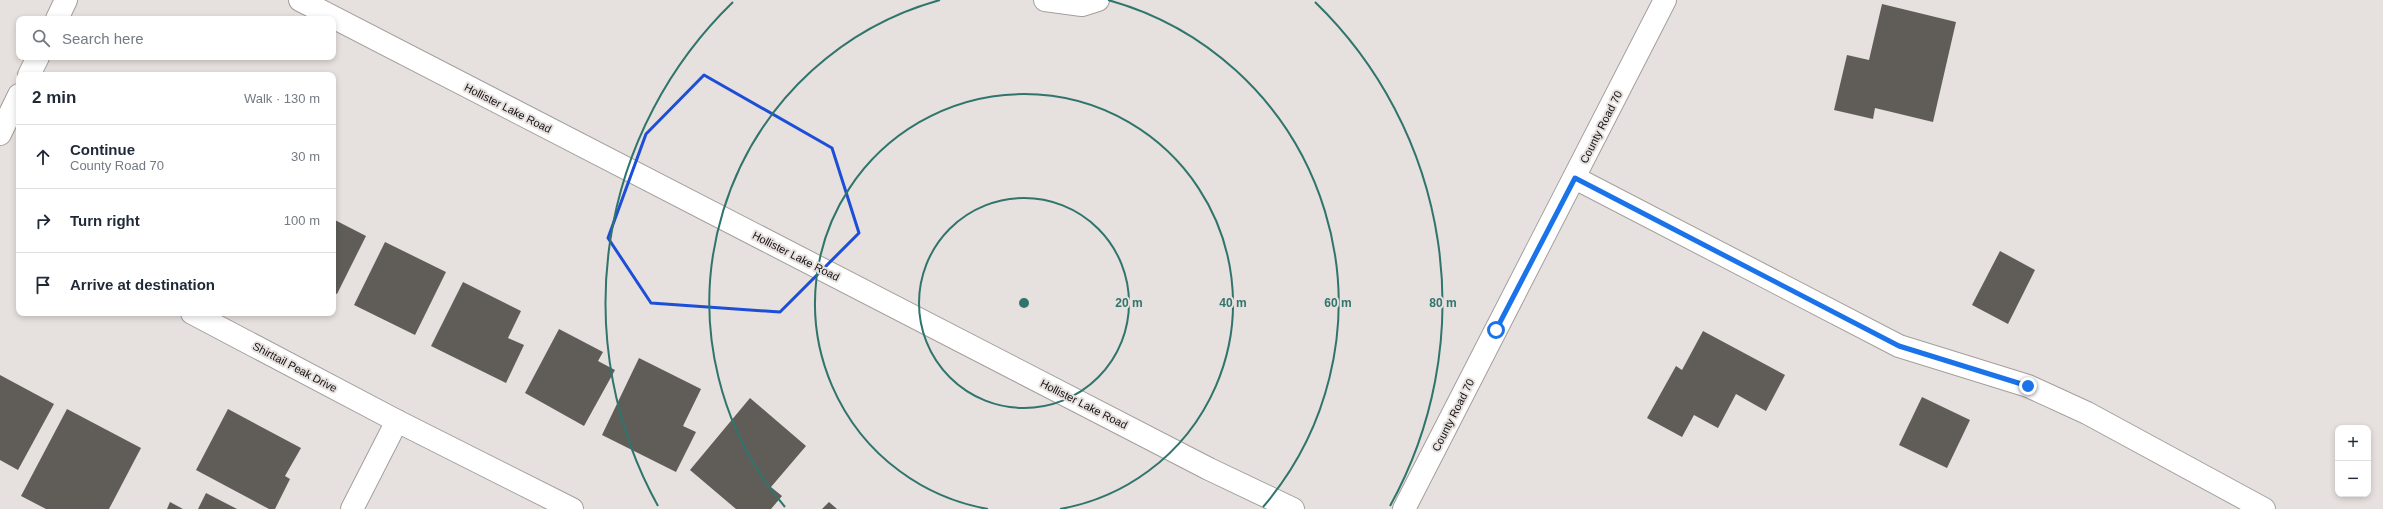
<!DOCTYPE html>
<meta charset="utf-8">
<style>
body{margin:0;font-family:Arial,sans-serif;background:#f2f2f3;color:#1f2937}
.controls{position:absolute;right:12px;bottom:12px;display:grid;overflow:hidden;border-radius:8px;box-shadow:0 2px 6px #0003}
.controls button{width:36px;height:36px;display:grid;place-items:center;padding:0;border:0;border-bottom:1px solid #e0e1e3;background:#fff;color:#1f2937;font:20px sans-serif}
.stop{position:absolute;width:12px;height:12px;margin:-9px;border:3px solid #1a73e8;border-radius:50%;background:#fff}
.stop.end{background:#1a73e8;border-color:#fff;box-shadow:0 1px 4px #0008}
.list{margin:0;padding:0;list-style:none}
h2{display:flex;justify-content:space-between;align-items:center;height:52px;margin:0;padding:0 16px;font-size:17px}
h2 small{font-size:13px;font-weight:400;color:#747a83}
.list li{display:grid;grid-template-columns:26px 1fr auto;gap:12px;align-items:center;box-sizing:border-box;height:64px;padding:0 16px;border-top:1px solid #e0e1e3}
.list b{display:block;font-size:15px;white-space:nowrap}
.list p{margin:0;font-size:13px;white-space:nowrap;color:#747a83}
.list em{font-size:13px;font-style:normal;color:#747a83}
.icon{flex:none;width:22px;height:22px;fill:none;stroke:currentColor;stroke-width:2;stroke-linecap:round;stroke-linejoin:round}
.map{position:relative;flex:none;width:2383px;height:509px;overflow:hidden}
.search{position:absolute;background:#fff;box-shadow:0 2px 6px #0003;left:16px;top:16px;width:320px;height:44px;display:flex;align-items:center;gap:10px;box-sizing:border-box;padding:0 14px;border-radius:8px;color:#747a83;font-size:15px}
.panel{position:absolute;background:#fff;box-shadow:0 2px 6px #0003;left:16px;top:72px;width:320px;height:244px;border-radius:8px}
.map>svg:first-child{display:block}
.building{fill:#605d59}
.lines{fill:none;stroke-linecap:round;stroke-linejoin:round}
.minor-casing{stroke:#a49f9d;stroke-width:24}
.minor{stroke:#fff;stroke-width:22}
.route{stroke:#1a73e8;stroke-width:5}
.marked{fill:none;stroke:#1d4ed8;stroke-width:3;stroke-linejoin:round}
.ring{fill:none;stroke:#2f756c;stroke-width:2}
.labels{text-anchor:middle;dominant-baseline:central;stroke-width:4;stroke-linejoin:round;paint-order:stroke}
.street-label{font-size:11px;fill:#12100f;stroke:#e6e0de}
.centre{fill:#2f756c;stroke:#e6e0de;stroke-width:2}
.ring-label{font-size:12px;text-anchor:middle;font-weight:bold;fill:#2f756c;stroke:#e6e0de;stroke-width:4;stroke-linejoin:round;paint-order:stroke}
</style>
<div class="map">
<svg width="2383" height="509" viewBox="0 0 2383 509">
<rect width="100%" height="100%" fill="#e6e0de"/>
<g class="building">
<polygon points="1882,4 1956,22 1933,122 1875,108 1873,119 1834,110 1847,55 1869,60"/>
<polygon points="333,219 366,236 337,294 333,292"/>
<polygon points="385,242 446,272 415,335 354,305"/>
<polygon points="2000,251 2035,270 2008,324 1972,305"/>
<polygon points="463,282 521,311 508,338 524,345 506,383 431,346"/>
<polygon points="559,329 603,352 598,361 615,370 584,426 525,393"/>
<polygon points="1703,331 1785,375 1766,411 1736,394 1718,428 1694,415 1682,437 1647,418 1676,366 1682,370"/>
<polygon points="639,358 701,389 683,426 696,432 676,472 602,435"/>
<polygon points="0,375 54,404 18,470 0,460"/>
<polygon points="1922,397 1970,420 1947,468 1899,445"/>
<polygon points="750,398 806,446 771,487 782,496 771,509 736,509 690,470"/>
<polygon points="67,409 141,448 109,509 46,509 21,496"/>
<polygon points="228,409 301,448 285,476 290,479 275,509 269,509 196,470"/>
<polygon points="206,493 237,509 198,509"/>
<polygon points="170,502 183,509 167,509"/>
<polygon points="829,502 837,509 822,509"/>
</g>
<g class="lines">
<defs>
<g id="minor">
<polyline points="300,0 1209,469 1293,509"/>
<polyline points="1045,0 1082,5 1098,0"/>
<polyline points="57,19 66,0"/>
<polyline points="29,75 38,57"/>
<polyline points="0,134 19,95"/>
<polyline points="1575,178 1899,346 2028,386 2087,413 2264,509"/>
<polyline points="192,313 397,421 572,509"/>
<polyline points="352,509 397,421"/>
<polyline points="1404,509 1665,0"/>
</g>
</defs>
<use href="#minor" class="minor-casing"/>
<use href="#minor" class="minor"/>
</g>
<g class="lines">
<polyline class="route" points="1496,330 1575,178 1899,346 2028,386"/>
</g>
<path class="marked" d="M 704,75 L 832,148 L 859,233 L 780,312 L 651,303 L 608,238 L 646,134 Z"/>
<g class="ring">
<circle cx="1024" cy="303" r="105"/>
<path d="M988 509A209 209 0 1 1 1060 509"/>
<path d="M785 507A314 314 0 0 1 940 0M1108 0A314 314 0 0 1 1263 507"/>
<path d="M658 506A419 419 0 0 1 733 2M1315 2A419 419 0 0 1 1390 506"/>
</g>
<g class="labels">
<g class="street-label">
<text transform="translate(508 108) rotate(27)">Hollister Lake Road</text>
<text transform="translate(1601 127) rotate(-63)">County Road 70</text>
<text transform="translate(796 256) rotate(27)">Hollister Lake Road</text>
<text transform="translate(295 367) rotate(28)">Shirttail Peak Drive</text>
<text transform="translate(1084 404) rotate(27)">Hollister Lake Road</text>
<text transform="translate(1453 415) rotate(-63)">County Road 70</text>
</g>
</g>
<circle cx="1024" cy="303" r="6" class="centre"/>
<g class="ring-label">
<text x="1129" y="307">20 m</text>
<text x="1233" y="307">40 m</text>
<text x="1338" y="307">60 m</text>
<text x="1443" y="307">80 m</text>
</g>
</svg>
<div class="controls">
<button>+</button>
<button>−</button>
</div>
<div class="stop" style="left:1496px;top:330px"></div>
<div class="stop end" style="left:2028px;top:386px"></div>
<div class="search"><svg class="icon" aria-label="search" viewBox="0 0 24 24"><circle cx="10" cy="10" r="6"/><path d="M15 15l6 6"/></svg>Search here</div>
<section class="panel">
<h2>2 min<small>Walk · 130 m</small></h2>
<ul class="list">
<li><svg class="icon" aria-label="ahead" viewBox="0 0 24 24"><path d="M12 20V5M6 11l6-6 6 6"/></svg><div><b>Continue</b><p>County Road 70</p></div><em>30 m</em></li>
<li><svg class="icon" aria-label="right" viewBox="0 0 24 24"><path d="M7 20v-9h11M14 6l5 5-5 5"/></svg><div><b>Turn right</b></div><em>100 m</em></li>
<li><svg class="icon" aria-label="arrive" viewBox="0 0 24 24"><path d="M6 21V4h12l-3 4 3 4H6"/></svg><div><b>Arrive at destination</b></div></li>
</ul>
</section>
</div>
